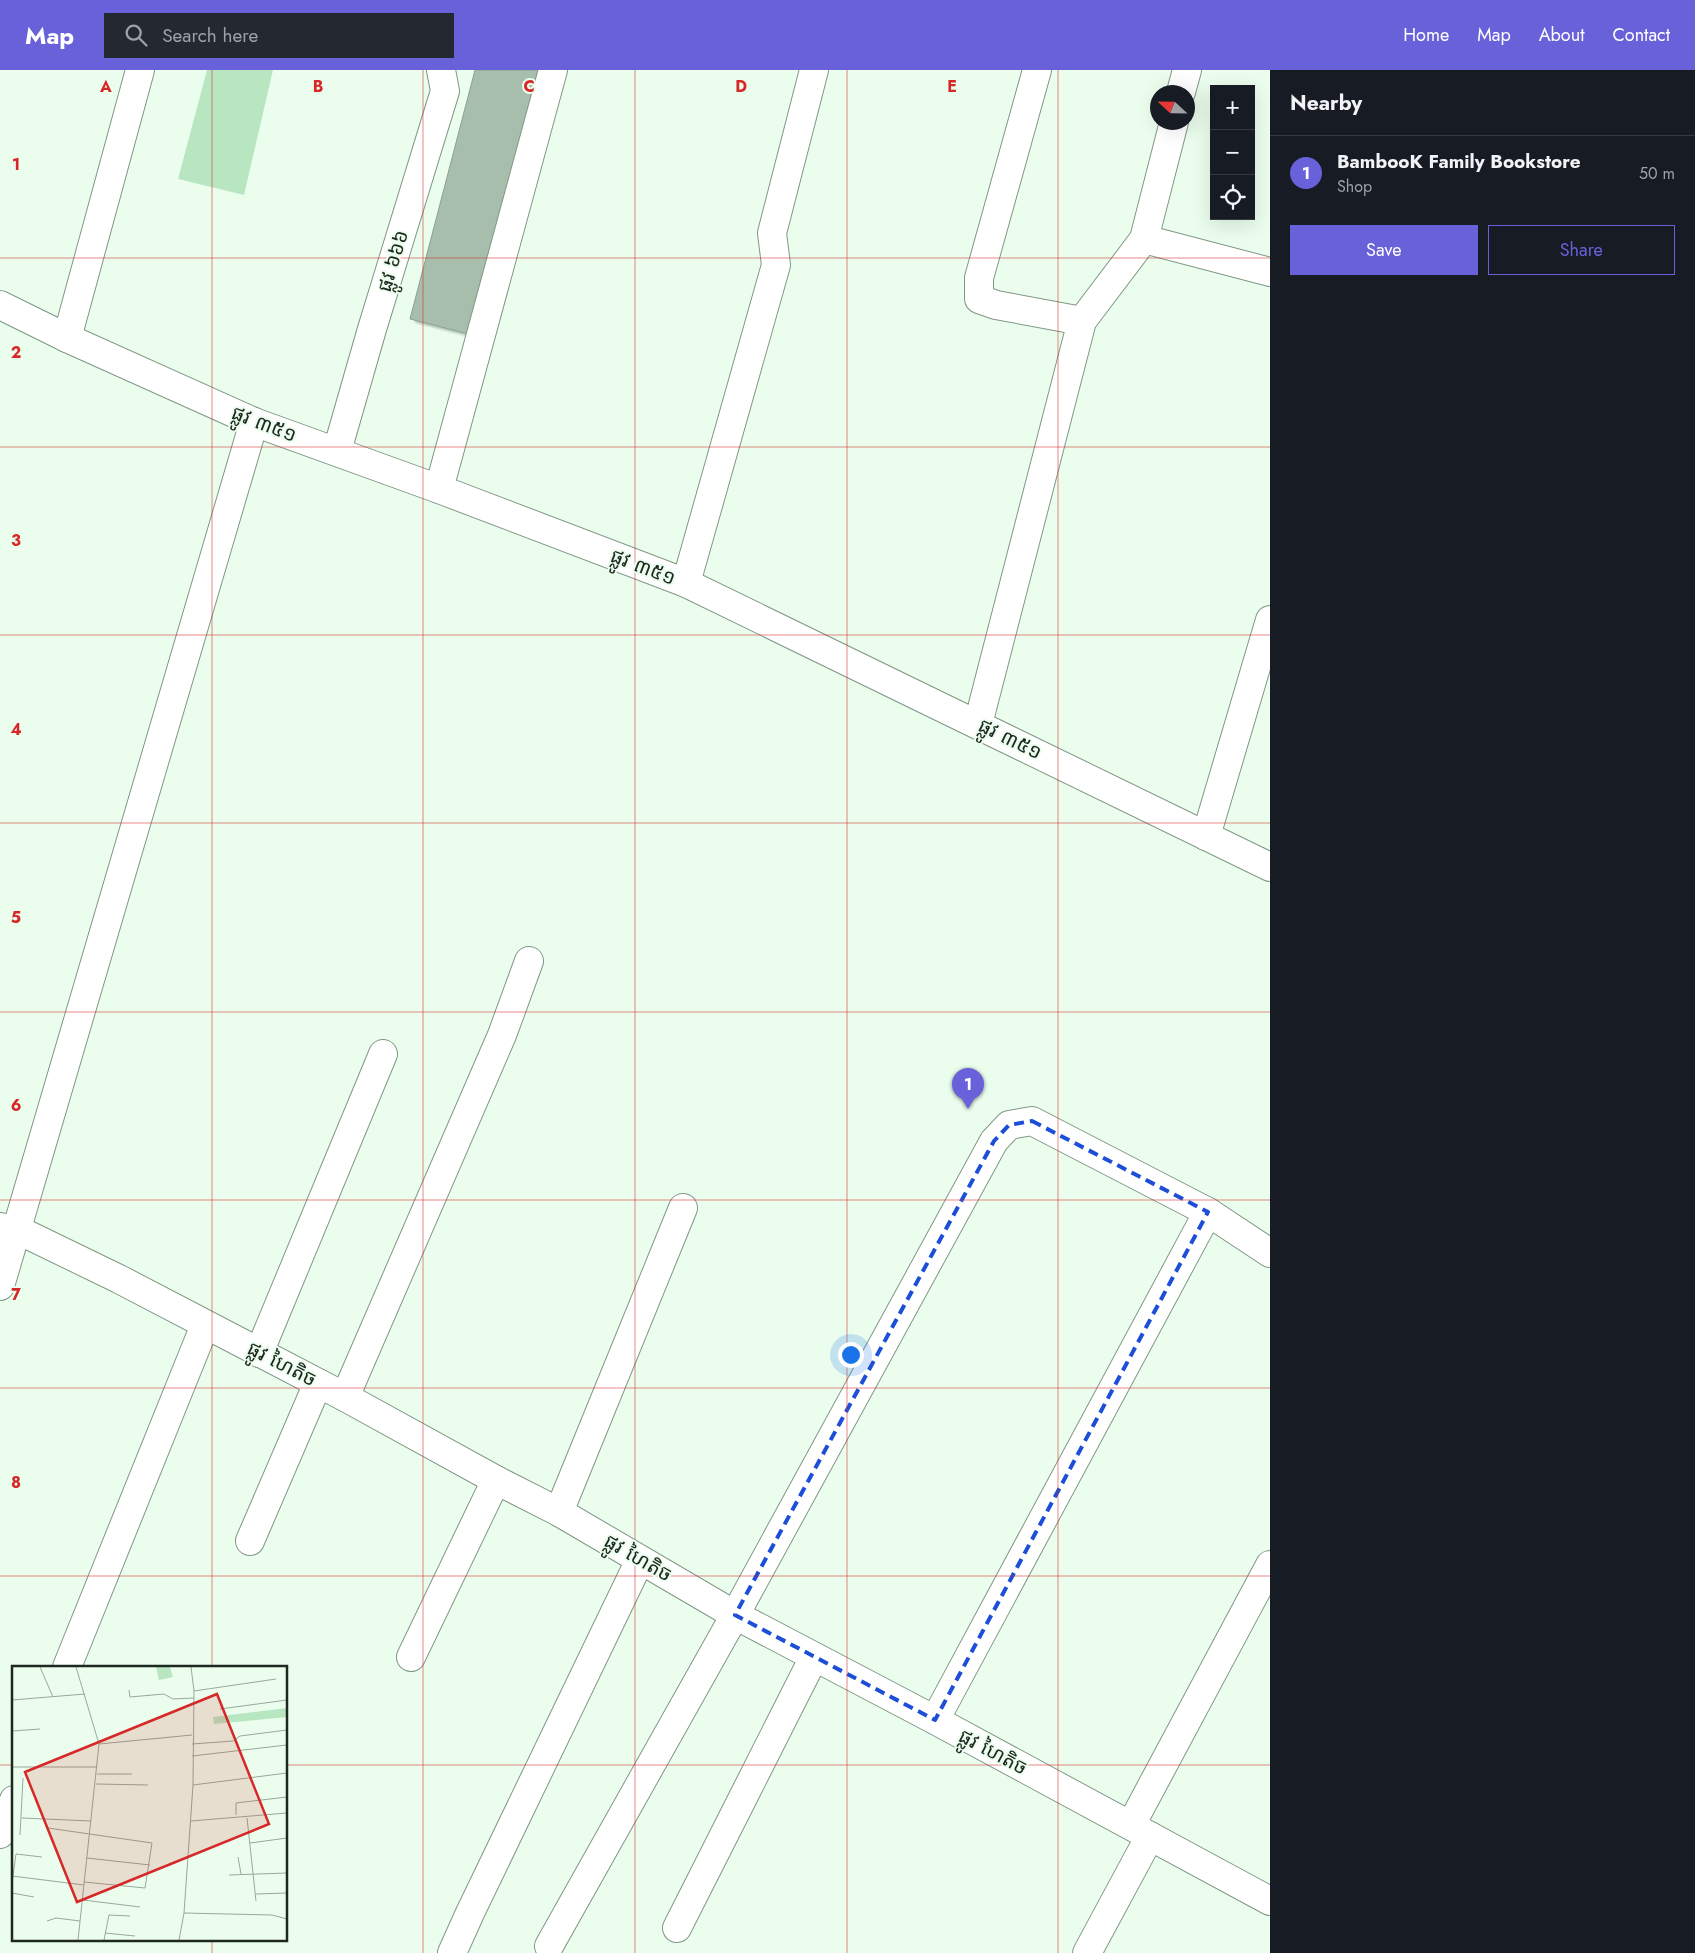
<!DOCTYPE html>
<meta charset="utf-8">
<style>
body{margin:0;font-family:Jost,"Noto Sans Khmer",sans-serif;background:#242831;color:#f1f3f6}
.controls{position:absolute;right:15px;top:15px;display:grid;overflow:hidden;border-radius:0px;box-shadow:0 5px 20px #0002}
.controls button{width:45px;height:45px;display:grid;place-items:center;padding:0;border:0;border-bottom:1px solid #363941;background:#171b24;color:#f1f3f6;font:25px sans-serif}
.compass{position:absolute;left:1150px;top:15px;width:45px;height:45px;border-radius:50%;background:#171b24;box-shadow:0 5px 20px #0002;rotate:292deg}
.you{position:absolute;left:850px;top:1284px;width:18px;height:18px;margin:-12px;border:4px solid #fff;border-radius:50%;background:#1a73e8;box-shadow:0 0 0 8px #1a73e833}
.badge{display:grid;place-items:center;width:32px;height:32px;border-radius:50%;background:#6861da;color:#fff;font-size:16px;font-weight:700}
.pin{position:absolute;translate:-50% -41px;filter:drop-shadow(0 1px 2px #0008)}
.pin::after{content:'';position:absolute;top:26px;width:18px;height:15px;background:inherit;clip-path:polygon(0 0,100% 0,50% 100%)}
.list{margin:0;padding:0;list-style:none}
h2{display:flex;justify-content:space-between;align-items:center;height:65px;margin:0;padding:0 20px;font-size:21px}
h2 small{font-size:16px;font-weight:400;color:#9ea1a6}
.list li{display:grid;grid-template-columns:32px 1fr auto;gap:15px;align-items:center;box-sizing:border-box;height:75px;padding:0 20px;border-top:1px solid #363941}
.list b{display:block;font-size:19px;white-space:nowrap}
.list p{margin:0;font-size:16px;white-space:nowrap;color:#9ea1a6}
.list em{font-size:16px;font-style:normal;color:#9ea1a6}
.actions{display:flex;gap:10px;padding:15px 20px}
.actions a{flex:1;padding:11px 0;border:1px solid #6861da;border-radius:0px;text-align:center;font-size:18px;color:#6861da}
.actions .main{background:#6861da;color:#fff}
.icon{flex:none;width:28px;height:28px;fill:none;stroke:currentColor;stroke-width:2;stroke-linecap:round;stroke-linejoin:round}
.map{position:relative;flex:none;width:1270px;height:1883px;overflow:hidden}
header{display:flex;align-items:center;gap:30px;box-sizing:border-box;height:70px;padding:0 25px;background:#6861da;color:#fff}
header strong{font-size:24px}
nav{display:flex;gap:28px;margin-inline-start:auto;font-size:18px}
.search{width:350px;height:45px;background:#242831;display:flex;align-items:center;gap:12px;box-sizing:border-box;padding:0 18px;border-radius:0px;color:#9ea1a6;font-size:19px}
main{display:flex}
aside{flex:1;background:#171b24}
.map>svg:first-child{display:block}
.green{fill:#b8e6c1}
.building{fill:#a8beac;stroke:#8ba18f;filter:url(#shadow)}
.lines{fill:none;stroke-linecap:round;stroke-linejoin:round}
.minor-casing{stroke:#819785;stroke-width:30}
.minor{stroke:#fff;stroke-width:28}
.marked{fill:none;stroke:#1d4ed8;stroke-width:4;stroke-dasharray:10 6;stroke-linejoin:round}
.grid{fill:none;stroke:#d62828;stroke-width:1;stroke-opacity:0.55}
.labels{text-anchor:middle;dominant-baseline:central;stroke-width:4;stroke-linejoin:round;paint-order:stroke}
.street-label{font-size:20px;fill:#1e2720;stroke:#ebfeee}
.inset-road{fill:none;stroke:#99a89c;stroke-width:1}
.view{fill:#d62828;fill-opacity:0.15;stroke:#d62828;stroke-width:2.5}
.inset-edge{fill:none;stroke:#1e2720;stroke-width:2.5}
.grid-label{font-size:16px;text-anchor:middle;font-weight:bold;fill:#d62828;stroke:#ebfeee;stroke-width:4;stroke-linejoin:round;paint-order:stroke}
</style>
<header>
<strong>Map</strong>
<div class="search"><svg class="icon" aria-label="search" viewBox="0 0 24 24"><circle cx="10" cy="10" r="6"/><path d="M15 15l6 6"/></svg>Search here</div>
<nav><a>Home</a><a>Map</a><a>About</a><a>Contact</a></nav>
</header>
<main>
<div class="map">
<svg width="1270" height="1883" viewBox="0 0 1270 1883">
<defs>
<filter id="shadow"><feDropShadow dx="5.5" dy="3" stdDeviation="1" flood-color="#0004"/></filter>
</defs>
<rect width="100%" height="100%" fill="#ebfeee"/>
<polygon class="green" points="207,0 273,0 244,125 178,109"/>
<polygon class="building" points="475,0 545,0 476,266 410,249"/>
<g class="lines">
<defs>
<g id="minor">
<polyline points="1037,0 979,208 979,229 996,235 1082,251"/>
<polyline points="1181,22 1187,0"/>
<polyline points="1144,169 1270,202"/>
<polyline points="0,235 67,268 254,352 439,419 686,513 1270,797"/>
<polyline points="67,268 140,0"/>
<polyline points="337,381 372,259 445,21 441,0"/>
<polyline points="439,419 553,0"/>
<polyline points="686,513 776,195 772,163 814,0"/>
<polyline points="978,654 1082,251 1144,169 1174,52"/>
<polyline points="1206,766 1270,550"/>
<polyline points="0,1157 18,1160 119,1209 345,1327 496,1410 559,1442 735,1545 935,1650 1270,1831"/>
<polyline points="0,1216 254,352"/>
<polyline points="259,1283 383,984"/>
<polyline points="345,1327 502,965 529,891"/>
<polyline points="559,1442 683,1138"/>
<polyline points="250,1471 318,1313"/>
<polyline points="411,1587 496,1410"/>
<polyline points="67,1597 205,1255"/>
<polyline points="935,1650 1208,1142"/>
<polyline points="1131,1755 1270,1495"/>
<polyline points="0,1764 14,1730"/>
<polyline points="677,1858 814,1587"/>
<polyline points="549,1876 735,1545 994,1071 1009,1055 1032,1051 1208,1142 1270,1183"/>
<polyline points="452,1883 470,1843 640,1490"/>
<polyline points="1087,1883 1150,1766"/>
</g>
</defs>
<use href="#minor" class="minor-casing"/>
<use href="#minor" class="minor"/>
</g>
<path class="marked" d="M 1032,1051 L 1208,1142 L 935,1650 L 735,1545 L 994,1071 L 1009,1055 Z"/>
<path class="grid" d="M 212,0 L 212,1597M 423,0 L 423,1883M 635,0 L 635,1883M 847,0 L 847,1883M 1058,0 L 1058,1883M 0,188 L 1270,188M 0,377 L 1270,377M 0,565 L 1270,565M 0,753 L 1270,753M 0,942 L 1270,942M 0,1130 L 1270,1130M 0,1318 L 1270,1318M 0,1506 L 1270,1506M 0,1695 L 14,1695M 286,1695 L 1270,1695M 212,1869 L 212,1883"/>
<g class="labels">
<g class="street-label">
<text transform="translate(393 191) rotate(-73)">ផ្លូវ ៦៦៦</text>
<text transform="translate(264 354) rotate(21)">ផ្លូវ ៣៥១</text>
<text transform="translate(643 497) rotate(21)">ផ្លូវ ៣៥១</text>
<text transform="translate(1010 669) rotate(26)">ផ្លូវ ៣៥១</text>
<text transform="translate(282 1294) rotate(27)">ផ្លូវ ហៃតិច</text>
<text transform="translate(638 1488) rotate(30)">ផ្លូវ ហៃតិច</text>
<text transform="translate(993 1682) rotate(28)">ផ្លូវ ហៃតិច</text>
</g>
</g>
<g transform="translate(12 1596)">
<rect width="275" height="275" fill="#ebfeee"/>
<path d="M 144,1 L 158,1 L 161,11 L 147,14 ZM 275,42 L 275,51 L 202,58 L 201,51 Z" fill="#b8e6c1"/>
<path class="inset-road" d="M 28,1 L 41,31M 64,1 L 87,78 L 66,274M 117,24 L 118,31 L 152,28 L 161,33 L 182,32M 182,25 L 264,13M 0,34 L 73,28M 208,43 L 275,34M 0,65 L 28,63M 87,78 L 180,69M 180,78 L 221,75 L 228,70 L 275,64M 180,90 L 275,79M 0,101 L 85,101M 85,108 L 120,108M 84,118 L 136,119M 181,119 L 275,107M 224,149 L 224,137 L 275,131M 10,152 L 79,155M 235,152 L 244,235M 179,155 L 275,147M 36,162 L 140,177 L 133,222 L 72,216M 8,169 L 11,112M 238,177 L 275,172M 226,191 L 229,208M 75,192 L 138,199M 217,209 L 275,207M 0,210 L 72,219M 0,217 L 4,188 L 30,191M 0,227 L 22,231M 244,228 L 275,227M 71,234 L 128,241M 172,247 L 260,249 L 275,253M 35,255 L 44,252 L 68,255M 93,267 L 123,270M 92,274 L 97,249 L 118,250M 167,274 L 172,247 L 181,119 L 182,25 L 179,1"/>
<path class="view" d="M 205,28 L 257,158 L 65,236 L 13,106 Z"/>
<rect width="275" height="275" class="inset-edge"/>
</g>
<g class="grid-label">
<text x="106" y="22">A</text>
<text x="318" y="22">B</text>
<text x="529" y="22">C</text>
<text x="741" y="22">D</text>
<text x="952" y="22">E</text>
<text x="16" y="100">1</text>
<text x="16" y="288">2</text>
<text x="16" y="476">3</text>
<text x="16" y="665">4</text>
<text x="16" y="853">5</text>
<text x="16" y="1041">6</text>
<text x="16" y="1230">7</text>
<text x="16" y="1418">8</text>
</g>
</svg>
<div class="controls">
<button>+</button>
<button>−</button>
<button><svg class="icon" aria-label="locate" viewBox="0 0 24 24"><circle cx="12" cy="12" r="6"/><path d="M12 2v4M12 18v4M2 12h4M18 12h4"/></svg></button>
</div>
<svg class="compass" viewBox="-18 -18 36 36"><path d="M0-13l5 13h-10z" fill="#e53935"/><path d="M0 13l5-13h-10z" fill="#9ea1a6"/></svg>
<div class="you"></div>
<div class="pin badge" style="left:968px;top:1039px">1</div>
</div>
<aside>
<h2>Nearby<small></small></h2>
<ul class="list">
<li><span class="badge">1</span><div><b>BambooK Family Bookstore</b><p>Shop</p></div><em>50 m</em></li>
</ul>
<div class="actions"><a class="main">Save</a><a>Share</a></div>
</aside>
</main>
